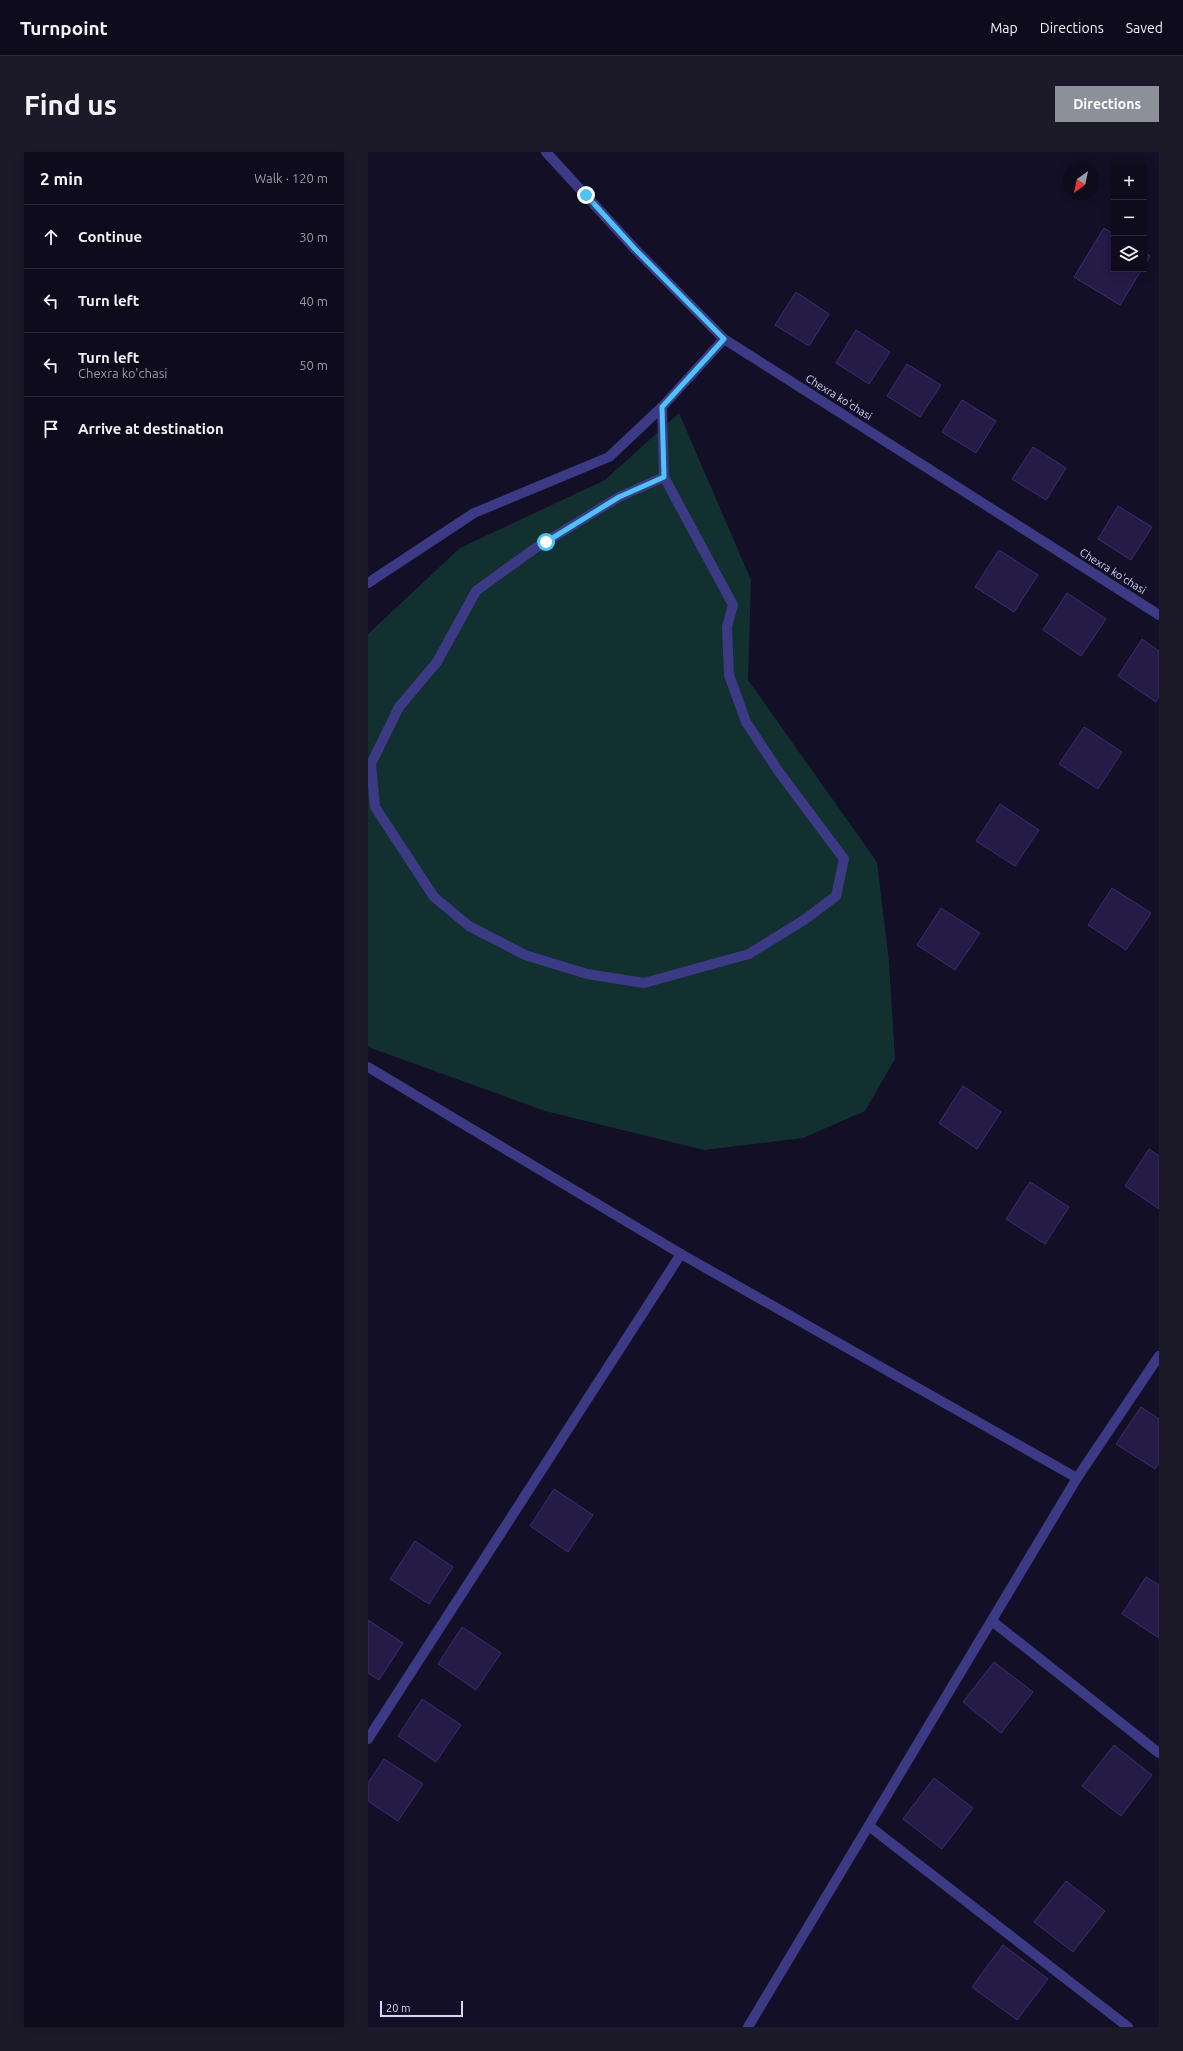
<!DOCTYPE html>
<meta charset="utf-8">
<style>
body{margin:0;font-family:Ubuntu,sans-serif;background:#1c1929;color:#f1f3f6}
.controls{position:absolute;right:12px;top:12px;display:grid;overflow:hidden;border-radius:0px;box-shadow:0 2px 10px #0003}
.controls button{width:36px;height:36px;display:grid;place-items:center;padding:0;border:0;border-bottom:1px solid #2e2b3b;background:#0e0b1c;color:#f1f3f6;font:20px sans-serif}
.compass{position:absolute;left:695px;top:12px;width:36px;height:36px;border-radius:50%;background:#0e0b1c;box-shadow:0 2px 10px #0003;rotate:213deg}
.scale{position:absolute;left:12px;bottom:10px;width:83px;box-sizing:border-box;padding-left:4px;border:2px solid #d9d4ff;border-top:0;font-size:11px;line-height:14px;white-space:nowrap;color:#d9d4ff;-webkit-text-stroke:3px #130f26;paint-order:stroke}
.stop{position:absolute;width:12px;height:12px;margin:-9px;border:3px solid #4fc3f7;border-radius:50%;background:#fff}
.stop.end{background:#4fc3f7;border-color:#fff;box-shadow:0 1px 4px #0008}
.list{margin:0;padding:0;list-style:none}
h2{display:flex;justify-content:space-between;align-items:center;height:52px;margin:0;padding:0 16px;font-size:17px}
h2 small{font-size:13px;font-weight:400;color:#9b9ba3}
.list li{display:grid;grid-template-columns:26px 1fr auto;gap:12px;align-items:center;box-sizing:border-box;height:64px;padding:0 16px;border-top:1px solid #2e2b3b}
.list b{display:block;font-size:15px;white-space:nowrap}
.list p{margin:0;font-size:13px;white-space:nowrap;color:#9b9ba3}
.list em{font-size:13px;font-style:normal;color:#9b9ba3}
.icon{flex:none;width:22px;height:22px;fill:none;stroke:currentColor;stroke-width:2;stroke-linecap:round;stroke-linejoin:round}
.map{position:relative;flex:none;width:791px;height:1875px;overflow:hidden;border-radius:0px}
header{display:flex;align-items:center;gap:24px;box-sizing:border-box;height:56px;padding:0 20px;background:#0e0b1c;border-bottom:1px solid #2e2b3b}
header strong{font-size:19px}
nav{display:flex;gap:22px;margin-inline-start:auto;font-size:14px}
.intro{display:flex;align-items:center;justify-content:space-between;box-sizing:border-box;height:96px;padding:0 24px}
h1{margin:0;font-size:28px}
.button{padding:10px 18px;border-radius:0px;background:#8c9099;color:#fff;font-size:14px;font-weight:700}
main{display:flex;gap:24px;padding:0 24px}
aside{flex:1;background:#0e0b1c;border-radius:0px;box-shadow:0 2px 10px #0003}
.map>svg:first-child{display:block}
.green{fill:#12302f}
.building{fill:#241b47;stroke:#3b2d73}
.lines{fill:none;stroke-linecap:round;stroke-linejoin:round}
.minor{stroke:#3d3a85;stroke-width:10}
.route{stroke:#4fc3f7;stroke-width:5}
.labels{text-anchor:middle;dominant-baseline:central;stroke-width:3.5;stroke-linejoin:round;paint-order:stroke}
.street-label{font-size:11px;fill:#d9d4ff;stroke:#130f26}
</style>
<header>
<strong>Turnpoint</strong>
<nav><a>Map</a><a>Directions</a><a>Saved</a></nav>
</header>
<div class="intro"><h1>Find us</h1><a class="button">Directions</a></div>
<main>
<aside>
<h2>2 min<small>Walk · 120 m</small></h2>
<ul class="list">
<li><svg class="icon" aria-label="ahead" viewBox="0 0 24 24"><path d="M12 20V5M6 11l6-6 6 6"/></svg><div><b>Continue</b></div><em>30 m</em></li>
<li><svg class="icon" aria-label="left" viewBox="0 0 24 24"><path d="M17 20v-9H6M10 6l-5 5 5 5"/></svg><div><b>Turn left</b></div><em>40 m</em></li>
<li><svg class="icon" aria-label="left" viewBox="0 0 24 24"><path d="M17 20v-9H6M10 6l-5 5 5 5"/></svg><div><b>Turn left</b><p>Chexra ko'chasi</p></div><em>50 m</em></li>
<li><svg class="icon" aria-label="arrive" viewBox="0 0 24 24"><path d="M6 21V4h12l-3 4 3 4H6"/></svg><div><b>Arrive at destination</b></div></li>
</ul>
</aside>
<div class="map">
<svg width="791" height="1875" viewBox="0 0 791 1875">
<rect width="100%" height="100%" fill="#130f26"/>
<polygon class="green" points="311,261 383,428 380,528 509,710 521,810 527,907 497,959 435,986 336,998 177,959 0,895 0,482 92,396 237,328"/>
<g class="building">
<polygon points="736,76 746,82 746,117 774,117 752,153 706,125"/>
<polygon points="776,100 782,104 776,114"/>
<polygon points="428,140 461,162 441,194 407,173"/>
<polygon points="488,178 522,200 501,232 468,211"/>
<polygon points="539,212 573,233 552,265 519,244"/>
<polygon points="594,248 628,269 608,301 574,280"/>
<polygon points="665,295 698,316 678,348 644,327"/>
<polygon points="750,354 784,375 763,408 730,387"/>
<polygon points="631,398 670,423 646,460 607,435"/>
<polygon points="699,441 738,467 713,504 675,478"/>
<polygon points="774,487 791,499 791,545 788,550 750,524"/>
<polygon points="716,575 754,600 730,637 691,612"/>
<polygon points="632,652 671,678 647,714 608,689"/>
<polygon points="744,736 783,761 758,798 720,773"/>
<polygon points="573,756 612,781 587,818 549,793"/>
<polygon points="595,934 633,960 609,997 571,971"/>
<polygon points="781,997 791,1004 791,1057 757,1034"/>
<polygon points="662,1030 701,1055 677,1092 638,1067"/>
<polygon points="773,1255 791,1267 791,1311 787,1317 748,1292"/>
<polygon points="186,1337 225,1363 200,1400 162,1374"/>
<polygon points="47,1389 85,1415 61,1452 22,1427"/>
<polygon points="778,1425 791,1433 791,1486 754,1462"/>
<polygon points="0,1468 35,1491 11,1528 0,1521"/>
<polygon points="94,1475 133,1501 108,1538 70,1512"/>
<polygon points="626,1510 665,1540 633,1581 595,1550"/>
<polygon points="54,1547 93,1573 68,1610 30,1584"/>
<polygon points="746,1593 784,1623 753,1664 714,1634"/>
<polygon points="16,1607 55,1632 30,1669 0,1649 0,1631"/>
<polygon points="566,1626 605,1656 574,1697 535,1667"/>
<polygon points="698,1729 737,1759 705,1800 666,1770"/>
<polygon points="635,1793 680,1827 649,1868 604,1835"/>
</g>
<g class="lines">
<g class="minor">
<polyline points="178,0 267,97 356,187 791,463"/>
<polyline points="294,255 296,325 251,345 166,397 108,439 69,510 31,555 3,612 7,655 66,745 101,774 157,803 219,822 276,831 381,802 436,768 468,744 476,707 411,620 378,570 361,523 359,475 365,453 296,325"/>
<polyline points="0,431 106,361 241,305 294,255 356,187"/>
<polyline points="0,915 313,1102 709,1326"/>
<polyline points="624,1469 791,1601"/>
<polyline points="0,1587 313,1102"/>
<polyline points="501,1674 760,1875"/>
<polyline points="380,1875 709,1326 791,1204"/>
</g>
</g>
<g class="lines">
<polyline class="route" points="178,390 251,345 296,325 294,255 356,187 267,97 218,43"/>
</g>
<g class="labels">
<g class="street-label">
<text transform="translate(471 245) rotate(32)">Chexra ko'chasi</text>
<text transform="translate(745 419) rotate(32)">Chexra ko'chasi</text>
</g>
</g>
</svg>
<div class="controls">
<button>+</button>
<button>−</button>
<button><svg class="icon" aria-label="layers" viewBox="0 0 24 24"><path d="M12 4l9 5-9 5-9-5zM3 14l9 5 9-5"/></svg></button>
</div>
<svg class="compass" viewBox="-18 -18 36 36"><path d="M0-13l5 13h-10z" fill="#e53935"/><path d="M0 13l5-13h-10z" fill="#9b9ba3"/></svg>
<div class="scale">20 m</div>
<div class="stop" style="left:178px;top:390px"></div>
<div class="stop end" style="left:218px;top:43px"></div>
</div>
</main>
